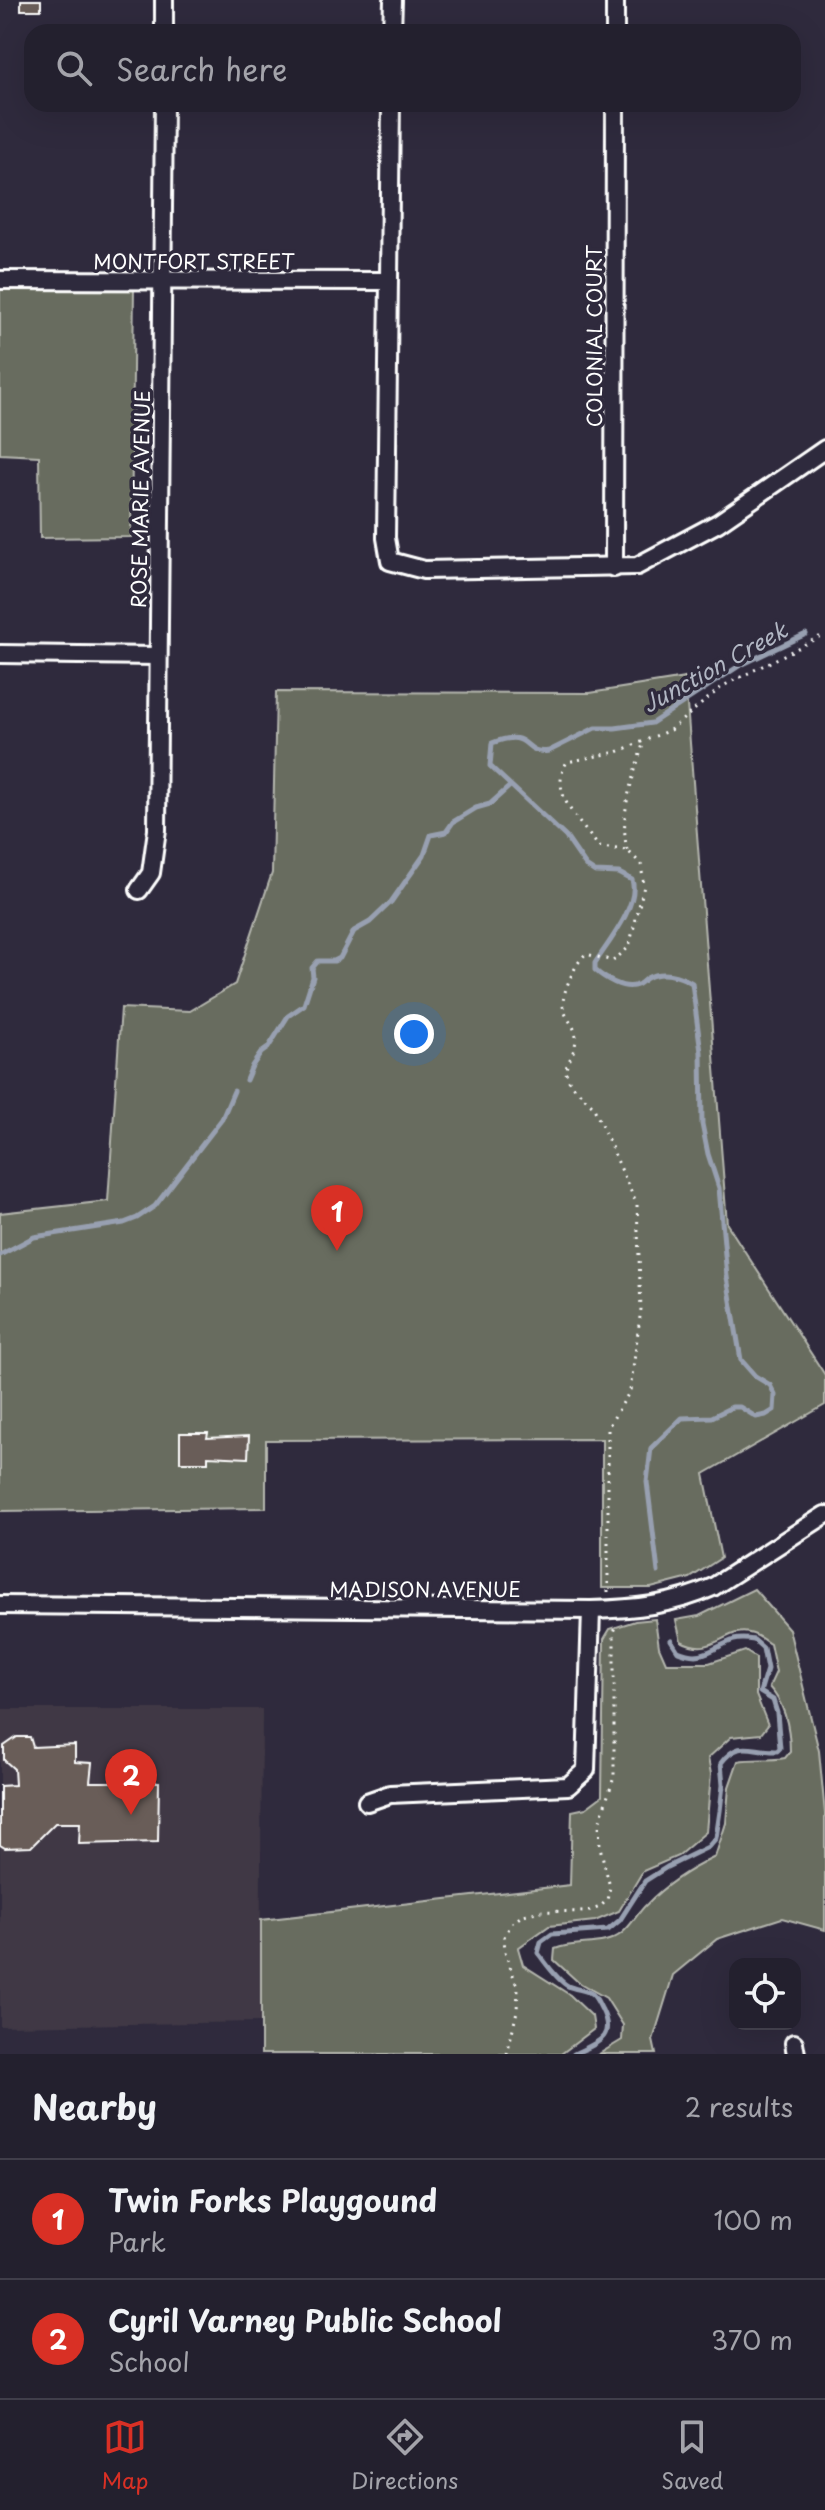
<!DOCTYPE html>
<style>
body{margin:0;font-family:"Playpen Sans",sans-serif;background:#2b2836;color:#f1f3f6}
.controls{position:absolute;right:24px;bottom:24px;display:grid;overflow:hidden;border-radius:16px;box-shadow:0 8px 32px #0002}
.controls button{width:72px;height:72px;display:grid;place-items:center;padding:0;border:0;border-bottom:2px solid #403e4a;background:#23202e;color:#f1f3f6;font:40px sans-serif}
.you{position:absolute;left:414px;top:1034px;width:28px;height:28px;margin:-20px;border:6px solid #fff;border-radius:50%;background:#1a73e8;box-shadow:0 0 0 12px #1a73e833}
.badge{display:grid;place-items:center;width:52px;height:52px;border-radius:50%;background:#d93025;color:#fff;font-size:26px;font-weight:700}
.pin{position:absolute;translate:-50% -66px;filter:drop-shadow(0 2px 4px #0008)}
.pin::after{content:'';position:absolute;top:42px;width:28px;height:24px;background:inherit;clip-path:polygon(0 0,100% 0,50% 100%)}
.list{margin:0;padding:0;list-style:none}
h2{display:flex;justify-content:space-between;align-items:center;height:104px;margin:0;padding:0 32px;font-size:34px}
h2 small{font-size:26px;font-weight:400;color:#a3a3aa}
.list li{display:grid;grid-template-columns:52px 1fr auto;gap:24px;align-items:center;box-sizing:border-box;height:120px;padding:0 32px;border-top:2px solid #403e4a}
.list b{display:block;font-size:30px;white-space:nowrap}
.list p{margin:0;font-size:26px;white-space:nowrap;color:#a3a3aa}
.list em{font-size:26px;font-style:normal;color:#a3a3aa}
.icon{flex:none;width:44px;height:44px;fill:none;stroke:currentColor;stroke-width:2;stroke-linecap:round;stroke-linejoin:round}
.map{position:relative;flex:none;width:825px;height:2054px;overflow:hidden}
.search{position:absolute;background:#23202e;box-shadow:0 8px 32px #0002;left:24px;right:24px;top:24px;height:88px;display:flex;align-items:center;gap:20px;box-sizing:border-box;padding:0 28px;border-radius:24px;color:#a3a3aa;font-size:30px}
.sheet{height:344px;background:#23202e}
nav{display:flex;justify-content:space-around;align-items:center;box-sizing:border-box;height:112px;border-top:2px solid #403e4a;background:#23202e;font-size:22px;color:#a3a3aa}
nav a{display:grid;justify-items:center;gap:4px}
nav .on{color:#d93025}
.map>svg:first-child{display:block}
.built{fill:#403945}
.green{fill:#686c5e;stroke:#b4b6ae;stroke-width:2}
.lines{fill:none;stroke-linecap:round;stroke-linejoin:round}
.stream{stroke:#98a0b1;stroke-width:5}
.building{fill:#695d58;stroke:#fff;stroke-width:2}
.street-casing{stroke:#fff;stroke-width:22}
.path{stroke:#fff;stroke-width:3;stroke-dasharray:2 6;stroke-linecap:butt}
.street{stroke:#2f2a3d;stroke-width:16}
.labels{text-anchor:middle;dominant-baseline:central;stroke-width:7;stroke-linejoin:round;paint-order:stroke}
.street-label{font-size:20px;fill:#fff;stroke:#2f2a3d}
.water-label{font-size:22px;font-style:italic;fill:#b2b7c4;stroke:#2f2a3d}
</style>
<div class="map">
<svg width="825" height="2054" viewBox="0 0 825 2054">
<rect width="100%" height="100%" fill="#2f2a3d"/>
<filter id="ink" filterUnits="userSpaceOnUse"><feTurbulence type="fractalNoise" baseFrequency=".0125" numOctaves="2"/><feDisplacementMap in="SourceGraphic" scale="16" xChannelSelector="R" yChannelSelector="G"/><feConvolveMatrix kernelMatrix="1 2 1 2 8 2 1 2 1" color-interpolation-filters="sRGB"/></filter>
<g filter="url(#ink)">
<polygon class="built" points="0,1709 262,1709 260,2022 0,2026"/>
<g class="green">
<polygon points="134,286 131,537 40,538 39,456 0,454 0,287"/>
<polygon points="685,678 727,1224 825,1375 825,1405 704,1474 721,1558 690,1578 651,1588 602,1588 602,1439 266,1440 266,1508 0,1511 0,1213 108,1201 121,1008 190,1011 235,984 272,873 276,692 590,693"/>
<path d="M 754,1589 L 789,1629 L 819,1751 L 825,1814 L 825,1930 L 782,1918 L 717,1939 L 673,1975 L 653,2040 L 656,2054 L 599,2054 L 622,2040 L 623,2025 L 606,1998 L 578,1982 L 554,1960 L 555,1949 C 576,1940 604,1948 622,1933 C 632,1925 638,1912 647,1904 C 666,1884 690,1869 715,1857 L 726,1823 L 729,1787 L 738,1761 C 754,1758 769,1761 785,1758 L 790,1752 C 790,1729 785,1704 769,1687 L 776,1672 L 770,1644 C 765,1641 759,1636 753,1634 C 726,1624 715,1659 681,1641 L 676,1620 L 699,1616 Z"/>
<polygon points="655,1619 659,1647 666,1663 709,1663 745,1651 756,1658 756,1695 768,1725 761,1734 731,1737 708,1758 711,1774 706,1832 678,1856 643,1871 619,1911 595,1921 549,1926 518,1948 523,1965 570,1995 592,2016 594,2029 561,2054 261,2054 261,1920 570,1885 572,1811 586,1808 602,1796 604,1639 610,1629 635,1621"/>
</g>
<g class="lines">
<g class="stream">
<polyline points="246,1080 252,1066 261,1053 268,1048 288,1016 304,1005 313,977 312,968 318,961 334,961 340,958 354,931 370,922 391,902 424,855 431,835 446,832 453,822 476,808 490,804 510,786"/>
<polyline points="0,1255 34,1237 124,1223 137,1218 155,1206 222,1119 234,1091"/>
<path d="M 658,1572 L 647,1482 L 651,1448 L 682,1418 L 712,1417 L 732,1407 L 740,1407 L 756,1417 L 766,1415 L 774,1410 L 775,1395 L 770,1385 L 755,1376 L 741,1360 L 727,1277 L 719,1188 L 708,1154 L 702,1124 L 701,1052 L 692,983 C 679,975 661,970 647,978 C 646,978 639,985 637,985 C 624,991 604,978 595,970 L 595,963 C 608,943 640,904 632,880 L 619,873 L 595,872 L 586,866 L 566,837 L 490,766 L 492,743 C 533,727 521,756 549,751 L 595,728 L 615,728 L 652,723 L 739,666 L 806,634"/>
<path d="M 574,2054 C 596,2043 616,2039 602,2010 C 599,2005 597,1998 592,1994 C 585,1989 576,1990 568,1986 C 557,1980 546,1963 538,1953 L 541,1942 L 552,1934 L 608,1930 L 620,1920 L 645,1881 L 667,1867 L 708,1847 L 716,1838 L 720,1811 L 723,1785 L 721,1763 C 740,1738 752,1752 777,1751 L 780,1748 L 777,1713 L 773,1700 L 760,1692 L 767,1669 L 763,1648 L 754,1640 C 748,1639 741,1638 734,1640 C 713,1647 704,1662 678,1651 L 671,1640"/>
</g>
</g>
<g class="building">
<rect x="21" y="0" width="20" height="10"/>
<polygon points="180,1433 208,1433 207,1438 249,1436 248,1458 208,1456 208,1462 180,1462"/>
<polygon points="17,1737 30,1737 33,1747 75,1745 75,1762 92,1763 90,1782 159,1782 158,1842 79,1844 80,1823 55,1823 31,1847 5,1848 0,1845 0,1786 15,1785 14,1769 4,1760 4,1746"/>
</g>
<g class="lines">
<defs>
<g id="street">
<polyline points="164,32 164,0"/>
<polyline points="392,32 393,0"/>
<polyline points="615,32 615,0"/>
<polyline points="391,104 386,538 390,561 424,570 637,566 718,523 825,449"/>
<polyline points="0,280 388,281"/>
<polyline points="614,568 615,104"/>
<polyline points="0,654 158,656"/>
<polyline points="139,890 151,873 157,830 164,104"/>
<path d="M 0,1605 L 591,1610 C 634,1609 673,1605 713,1587 L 825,1515"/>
<polyline points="367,1802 390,1794 568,1786 586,1770 591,1610"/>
<polyline points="794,2043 796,2054"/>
</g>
</defs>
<use href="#street" class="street-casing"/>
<g class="path">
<path d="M 627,850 C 619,812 633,778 644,741"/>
<path d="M 608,1592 L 608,1427 L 630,1391 L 641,1309 L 637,1205 L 593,1106 L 570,1083 L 565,1070 C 569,1061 575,1050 576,1040 C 577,1025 564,1019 563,1005 C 562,993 576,961 586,954 L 613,961 L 629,947 L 644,886 L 641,864 L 627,850 L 599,847 C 582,824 547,793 567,762 L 617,752 L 670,730 L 723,686 L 825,634"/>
<polyline points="507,2054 517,2011 518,1989 505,1952 504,1937 512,1923 523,1915 541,1911 587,1912 600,1907 607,1900 610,1887 600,1847 599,1823 614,1777 614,1632 617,1625"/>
</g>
<use href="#street" class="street"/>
</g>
</g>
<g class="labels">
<g class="street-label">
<text x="194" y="261">MONTFORT STREET</text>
<text transform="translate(594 336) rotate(-90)">COLONIAL COURT</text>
<text transform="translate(140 499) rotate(-89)">ROSE MARIE AVENUE</text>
<text x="425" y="1589">MADISON AVENUE</text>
</g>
<g class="water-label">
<text transform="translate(714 666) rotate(-29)">Junction Creek</text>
</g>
</g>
</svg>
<div class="controls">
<button><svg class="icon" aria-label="locate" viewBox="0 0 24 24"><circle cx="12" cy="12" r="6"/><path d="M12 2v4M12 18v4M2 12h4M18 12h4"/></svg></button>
</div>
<div class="you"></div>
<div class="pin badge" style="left:337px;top:1251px">1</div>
<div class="pin badge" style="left:131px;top:1815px">2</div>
<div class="search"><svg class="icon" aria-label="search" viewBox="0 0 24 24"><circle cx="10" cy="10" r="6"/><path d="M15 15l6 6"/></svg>Search here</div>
</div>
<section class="sheet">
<h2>Nearby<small>2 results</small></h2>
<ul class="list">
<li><span class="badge">1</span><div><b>Twin Forks Playgound</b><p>Park</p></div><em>100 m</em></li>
<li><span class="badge">2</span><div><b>Cyril Varney Public School</b><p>School</p></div><em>370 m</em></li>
</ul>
</section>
<nav>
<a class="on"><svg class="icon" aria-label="map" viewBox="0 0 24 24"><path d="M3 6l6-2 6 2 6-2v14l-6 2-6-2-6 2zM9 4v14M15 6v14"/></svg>Map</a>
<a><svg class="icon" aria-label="directions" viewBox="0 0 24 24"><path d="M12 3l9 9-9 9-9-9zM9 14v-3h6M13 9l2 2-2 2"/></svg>Directions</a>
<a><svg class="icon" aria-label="saved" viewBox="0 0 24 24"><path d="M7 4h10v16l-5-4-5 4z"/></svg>Saved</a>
</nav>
